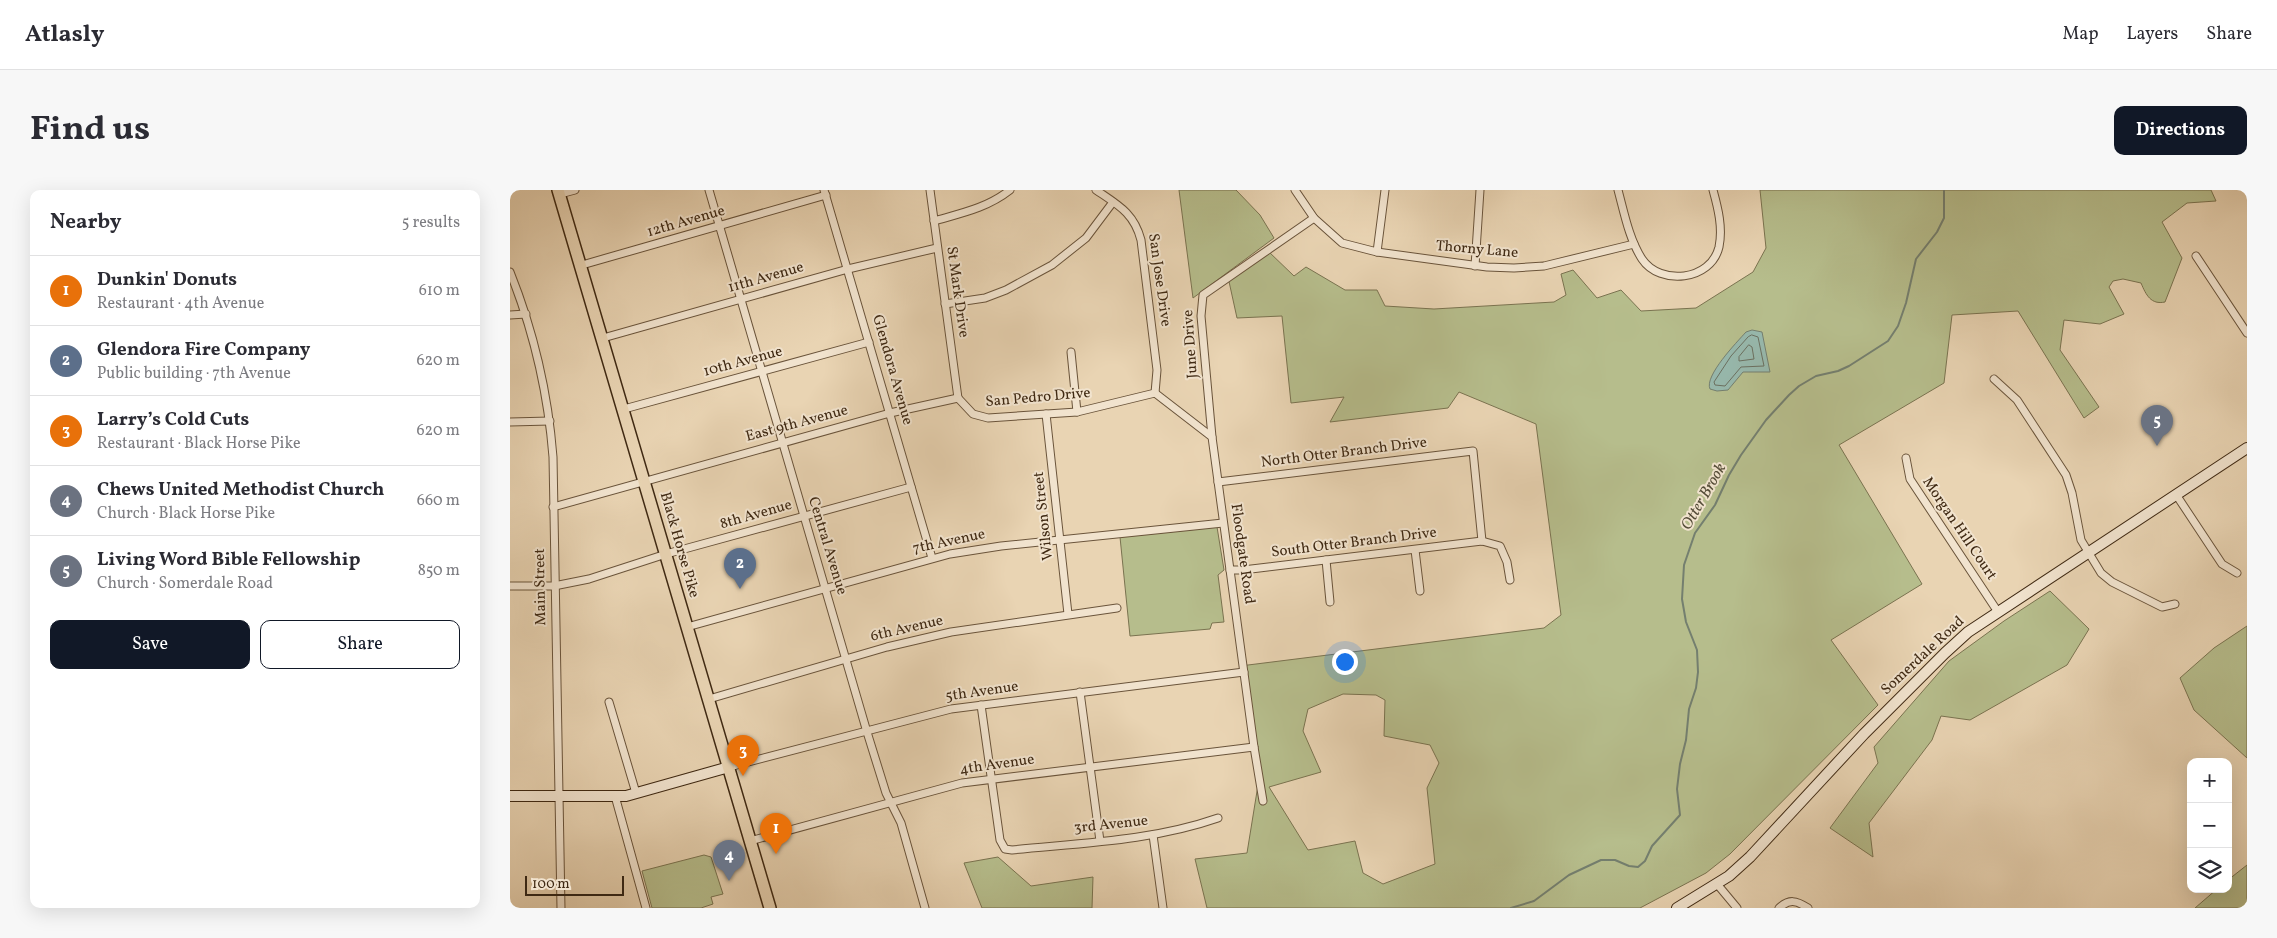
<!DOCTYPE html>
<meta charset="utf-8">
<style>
body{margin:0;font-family:Vollkorn,serif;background:#f7f7f7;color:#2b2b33}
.controls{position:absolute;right:15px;bottom:15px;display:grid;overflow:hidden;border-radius:10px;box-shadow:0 5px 20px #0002}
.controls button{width:45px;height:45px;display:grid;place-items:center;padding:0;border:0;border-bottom:1px solid #e1e1e2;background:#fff;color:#2b2b33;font:25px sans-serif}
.scale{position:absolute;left:15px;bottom:12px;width:99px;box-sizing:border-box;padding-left:5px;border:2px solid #3f2913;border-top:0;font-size:14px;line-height:18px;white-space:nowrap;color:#3f2913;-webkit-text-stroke:4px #f1e3ce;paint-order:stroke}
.you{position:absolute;left:834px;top:471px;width:18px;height:18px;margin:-12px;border:4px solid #fff;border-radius:50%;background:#1a73e8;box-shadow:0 0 0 8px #1a73e833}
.badge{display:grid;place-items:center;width:32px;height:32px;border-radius:50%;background:#111827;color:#fff;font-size:16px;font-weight:700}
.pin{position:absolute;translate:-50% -41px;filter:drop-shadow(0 1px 2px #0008)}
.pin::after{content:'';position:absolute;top:26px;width:18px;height:15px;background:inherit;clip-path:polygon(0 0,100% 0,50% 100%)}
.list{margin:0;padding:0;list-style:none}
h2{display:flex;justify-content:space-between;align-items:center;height:65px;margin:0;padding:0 20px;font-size:21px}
h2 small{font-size:16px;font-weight:400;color:#7c7c81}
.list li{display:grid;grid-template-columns:32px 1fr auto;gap:15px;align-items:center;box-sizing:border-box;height:70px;padding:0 20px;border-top:1px solid #e1e1e2}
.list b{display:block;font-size:19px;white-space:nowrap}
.list p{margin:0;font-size:16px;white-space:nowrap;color:#7c7c81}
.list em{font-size:16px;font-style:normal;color:#7c7c81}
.actions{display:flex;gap:10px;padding:15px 20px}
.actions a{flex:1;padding:11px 0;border:1px solid #111827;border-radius:10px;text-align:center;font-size:18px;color:#111827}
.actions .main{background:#111827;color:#fff}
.icon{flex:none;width:28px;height:28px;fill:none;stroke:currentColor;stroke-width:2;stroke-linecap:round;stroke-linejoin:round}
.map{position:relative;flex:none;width:1737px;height:718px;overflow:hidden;border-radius:10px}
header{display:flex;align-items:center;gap:30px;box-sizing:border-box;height:70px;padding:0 25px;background:#fff;border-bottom:1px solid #e1e1e2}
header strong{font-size:24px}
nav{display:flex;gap:28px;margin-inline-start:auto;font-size:18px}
.intro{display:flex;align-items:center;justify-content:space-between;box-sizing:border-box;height:120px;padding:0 30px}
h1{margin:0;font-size:35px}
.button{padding:12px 22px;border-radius:10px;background:#111827;color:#fff;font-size:18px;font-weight:700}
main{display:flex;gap:30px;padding:0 30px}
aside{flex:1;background:#fff;border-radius:10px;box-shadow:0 5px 20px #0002}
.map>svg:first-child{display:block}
.green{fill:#b6bd8c;stroke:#7a7350;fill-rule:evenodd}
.water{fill:#97b8ac;stroke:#747f6f}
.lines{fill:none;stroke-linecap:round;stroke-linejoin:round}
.shore{stroke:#6b7060;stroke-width:1}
.stream{stroke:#747f6f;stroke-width:2}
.street-casing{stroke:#6a543b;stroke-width:9}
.secondary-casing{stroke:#3f2913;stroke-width:12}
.primary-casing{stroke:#3f2913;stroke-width:14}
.street{stroke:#f1e3ce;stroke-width:7}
.secondary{stroke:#f1e3ce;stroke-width:10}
.primary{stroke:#e9d4b3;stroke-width:11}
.labels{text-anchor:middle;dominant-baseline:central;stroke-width:4;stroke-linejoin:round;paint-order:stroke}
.street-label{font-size:15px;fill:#3f2913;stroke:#f1e3ce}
.water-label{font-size:16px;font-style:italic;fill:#554d39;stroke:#f1e3ce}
</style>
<header>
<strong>Atlasly</strong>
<nav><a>Map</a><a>Layers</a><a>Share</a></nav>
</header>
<div class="intro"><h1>Find us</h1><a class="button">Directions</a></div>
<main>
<aside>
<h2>Nearby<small>5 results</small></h2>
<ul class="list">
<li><span class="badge" style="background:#e8710a">1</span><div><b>Dunkin' Donuts</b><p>Restaurant · 4th Avenue</p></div><em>610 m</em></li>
<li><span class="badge" style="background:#5c6f8a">2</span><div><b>Glendora Fire Company</b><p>Public building · 7th Avenue</p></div><em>620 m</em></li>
<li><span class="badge" style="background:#e8710a">3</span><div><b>Larry’s Cold Cuts</b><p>Restaurant · Black Horse Pike</p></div><em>620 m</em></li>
<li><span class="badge" style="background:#6b7280">4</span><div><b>Chews United Methodist Church</b><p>Church · Black Horse Pike</p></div><em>660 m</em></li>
<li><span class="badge" style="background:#6b7280">5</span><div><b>Living Word Bible Fellowship</b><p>Church · Somerdale Road</p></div><em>850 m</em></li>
</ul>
<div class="actions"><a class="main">Save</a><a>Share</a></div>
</aside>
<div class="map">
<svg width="1737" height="718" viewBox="0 0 1737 718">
<rect width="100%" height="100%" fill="#e9d4b3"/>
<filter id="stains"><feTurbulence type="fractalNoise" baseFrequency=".004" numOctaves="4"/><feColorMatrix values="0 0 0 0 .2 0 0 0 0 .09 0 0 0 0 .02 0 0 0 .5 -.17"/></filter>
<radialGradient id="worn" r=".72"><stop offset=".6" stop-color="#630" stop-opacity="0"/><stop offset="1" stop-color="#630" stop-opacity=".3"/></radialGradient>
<g class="green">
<polygon points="669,0 726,0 750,25 764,48 683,108"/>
<path d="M 1250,0 L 1701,0 L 1706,11 L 1677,13 L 1652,32 L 1672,68 L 1655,112 C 1641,115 1636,105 1631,93 L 1613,89 L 1603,91 L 1599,97 L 1614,124 L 1590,134 L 1554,130 L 1550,160 L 1589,217 L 1574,228 L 1508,121 L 1442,125 L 1434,193 L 1329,255 L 1412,394 L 1321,450 L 1368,515 L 1220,664 L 1196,683 L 1130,718 L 697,718 L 685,669 L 737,663 L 748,595 L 730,476 L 1034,438 L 1051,425 L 1026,234 L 949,202 L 938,218 L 820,232 L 834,207 L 781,213 L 772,126 L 727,128 L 718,87 L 758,61 L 784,86 L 796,77 L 835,100 L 867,100 L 875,116 L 924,119 L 1044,112 L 1056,105 L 1051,84 L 1063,80 L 1087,108 L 1111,100 L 1131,121 L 1186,118 L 1243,82 L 1256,58 ZM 833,504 L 866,505 L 875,510 L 874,546 L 920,555 L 929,573 L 917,598 L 925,674 L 873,694 L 853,683 L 845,651 L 798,660 L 759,597 L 811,582 L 793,541 L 798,519 Z"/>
<polygon points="707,337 714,380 708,385 714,432 702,433 700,439 620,446 610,347"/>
<polygon points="1540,401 1579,439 1557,475 1460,530 1431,526 1422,550 1359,633 1363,667 1320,638 1368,573 1364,557 1439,471 1494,431"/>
<polygon points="1737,436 1737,568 1684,520 1670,488 1704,458"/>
<polygon points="194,665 201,667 213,704 201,707 203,714 191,718 142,718 132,681"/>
<polygon points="488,667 521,696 583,687 582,718 472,718 454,673"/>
<polygon points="1737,675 1737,718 1685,718 1707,699 1718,699 1718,690"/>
</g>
<path class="water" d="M 1242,140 L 1252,142 L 1260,182 L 1233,182 L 1218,200 L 1207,201 L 1200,199 C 1194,186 1227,152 1236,142 Z"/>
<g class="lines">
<g class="shore">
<polygon points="1242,145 1248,147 1254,176 1231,177 1215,196 1205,195 1204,192 1221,166 1238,147"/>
<polygon points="1239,155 1242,157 1244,169 1229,171 1229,167"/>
</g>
<polyline class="stream" points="1001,718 1024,711 1059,685 1091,670 1105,670 1119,676 1128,677 1135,671 1142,656 1170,625 1167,599 1170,574 1176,550 1179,519 1186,498 1188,482 1187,460 1176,432 1172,409 1174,375 1185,343 1205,315 1219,285 1231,265 1256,230 1279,205 1289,196 1306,186 1328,181 1339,176 1378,151 1388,136 1396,113 1406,69 1427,42 1434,28 1434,0"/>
<defs>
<g id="street">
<polyline points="199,0 357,542 376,603 391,633 415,718"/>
<polyline points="314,0 422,368"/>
<polyline points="420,0 448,208"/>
<path d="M 586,0 C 608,15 624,23 631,50 L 647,180 L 645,203"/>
<polyline points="785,0 804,28 832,53 867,62 977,77 1004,78 1034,76 1124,54"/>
<path d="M 1108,0 C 1114,22 1119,49 1132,69 C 1150,96 1201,91 1209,57 C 1213,38 1208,18 1203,0"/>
<polyline points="50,4 65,0"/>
<path d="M 424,31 C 452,23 477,18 500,0"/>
<polyline points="867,62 875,0"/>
<polyline points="1686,66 1737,143"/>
<polyline points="72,75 316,5"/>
<polyline points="965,76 970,0"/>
<path d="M 0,82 C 24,142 38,203 43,267 L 51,718"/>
<polyline points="435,114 475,108 496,100 542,75 576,48 603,12"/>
<polyline points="0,125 16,124"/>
<polyline points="93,148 338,79 427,58"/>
<polyline points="561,162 567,222"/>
<polyline points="1484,189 1507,210 1556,285 1562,303 1571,350 1591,383 1602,392 1652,417 1665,414"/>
<polyline points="645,203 702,247 744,557 753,611"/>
<polyline points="448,208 463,224 478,228 567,222 645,203"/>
<polyline points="114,219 359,152"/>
<polyline points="536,224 558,424"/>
<polyline points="0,232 40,231"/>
<polyline points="702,247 691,126 693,105 804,28"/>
<polyline points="1396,268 1400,289 1488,422"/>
<polyline points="708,292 963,261 972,351"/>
<polyline points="1667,306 1712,374 1727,383"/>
<polyline points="43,317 380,223 448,208"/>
<polyline points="905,360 910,401"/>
<polyline points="816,370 820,412"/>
<polyline points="720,380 733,380 972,351 990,356 997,372 1000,390"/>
<polyline points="0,396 44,396 79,389 156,364 401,297"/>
<polyline points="177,437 440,364 491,356 713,333"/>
<polyline points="570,502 590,651"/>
<polyline points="199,509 377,457 441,442 607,418"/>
<polyline points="99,512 126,603"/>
<path d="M 471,515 L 490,650 L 495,659 L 502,660 C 571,653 642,651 708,628"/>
<polyline points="219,577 441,519 734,482"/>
<polyline points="105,606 136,718"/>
<polyline points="643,645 653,718"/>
<polyline points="240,651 452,593 744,557"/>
<polyline points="1207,694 1227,718"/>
<path d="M 1269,718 C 1279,709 1286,710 1298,718"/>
</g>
<g id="secondary">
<polyline points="0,606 116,606 219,577"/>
<polyline points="1167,718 1219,686 1240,667 1354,544 1435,463 1458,442 1737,258"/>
</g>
<polyline id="primary" points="48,0 260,718"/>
</defs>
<use href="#street" class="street-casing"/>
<use href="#secondary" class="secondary-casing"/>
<use href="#primary" class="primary-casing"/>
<use href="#street" class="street"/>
<use href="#secondary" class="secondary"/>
<use href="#primary" class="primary"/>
</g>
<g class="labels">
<g class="street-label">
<text transform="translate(176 32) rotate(-16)">12th Avenue</text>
<text transform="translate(967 60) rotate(5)">Thorny Lane</text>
<text transform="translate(256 88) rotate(-16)">11th Avenue</text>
<text transform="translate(649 90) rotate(82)">San Jose Drive</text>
<text transform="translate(447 102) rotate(82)">St Mark Drive</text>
<text transform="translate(681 154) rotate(-94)">June Drive</text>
<text transform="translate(233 172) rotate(-15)">10th Avenue</text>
<text transform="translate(382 180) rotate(74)">Glendora Avenue</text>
<text transform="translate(528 208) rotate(-5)">San Pedro Drive</text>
<text transform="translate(287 234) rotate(-15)">East 9th Avenue</text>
<text transform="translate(834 263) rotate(-7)">North Otter Branch Drive</text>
<text transform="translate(246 325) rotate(-16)">8th Avenue</text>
<text transform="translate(534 326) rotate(-96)">Wilson Street</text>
<text transform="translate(1449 339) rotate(56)">Morgan Hill Court</text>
<text transform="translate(439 352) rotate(-12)">7th Avenue</text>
<text transform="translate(844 353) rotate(-7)">South Otter Branch Drive</text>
<text transform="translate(169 355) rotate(74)">Black Horse Pike</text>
<text transform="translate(317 356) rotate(73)">Central Avenue</text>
<text transform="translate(732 364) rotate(82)">Floodgate Road</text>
<text transform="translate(31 397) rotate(-91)">Main Street</text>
<text transform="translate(397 439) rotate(-13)">6th Avenue</text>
<text transform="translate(1413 466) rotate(-43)">Somerdale Road</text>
<text transform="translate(472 502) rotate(-8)">5th Avenue</text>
<text transform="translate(487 575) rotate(-8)">4th Avenue</text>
<text transform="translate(601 635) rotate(-6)">3rd Avenue</text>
</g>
<g class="water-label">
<text transform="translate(1194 307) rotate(-60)">Otter Brook</text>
</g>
</g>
<rect width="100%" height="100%" filter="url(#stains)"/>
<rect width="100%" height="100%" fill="url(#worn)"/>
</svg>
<div class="controls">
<button>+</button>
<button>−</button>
<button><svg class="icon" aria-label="layers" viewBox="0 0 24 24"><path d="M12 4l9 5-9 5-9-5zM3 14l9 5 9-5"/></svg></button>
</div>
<div class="scale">100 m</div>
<div class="you"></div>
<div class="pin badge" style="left:266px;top:664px;background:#e8710a">1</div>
<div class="pin badge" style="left:230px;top:399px;background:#5c6f8a">2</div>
<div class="pin badge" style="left:233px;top:586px;background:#e8710a">3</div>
<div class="pin badge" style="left:219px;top:691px;background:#6b7280">4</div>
<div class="pin badge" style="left:1647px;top:256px;background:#6b7280">5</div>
</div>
</main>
